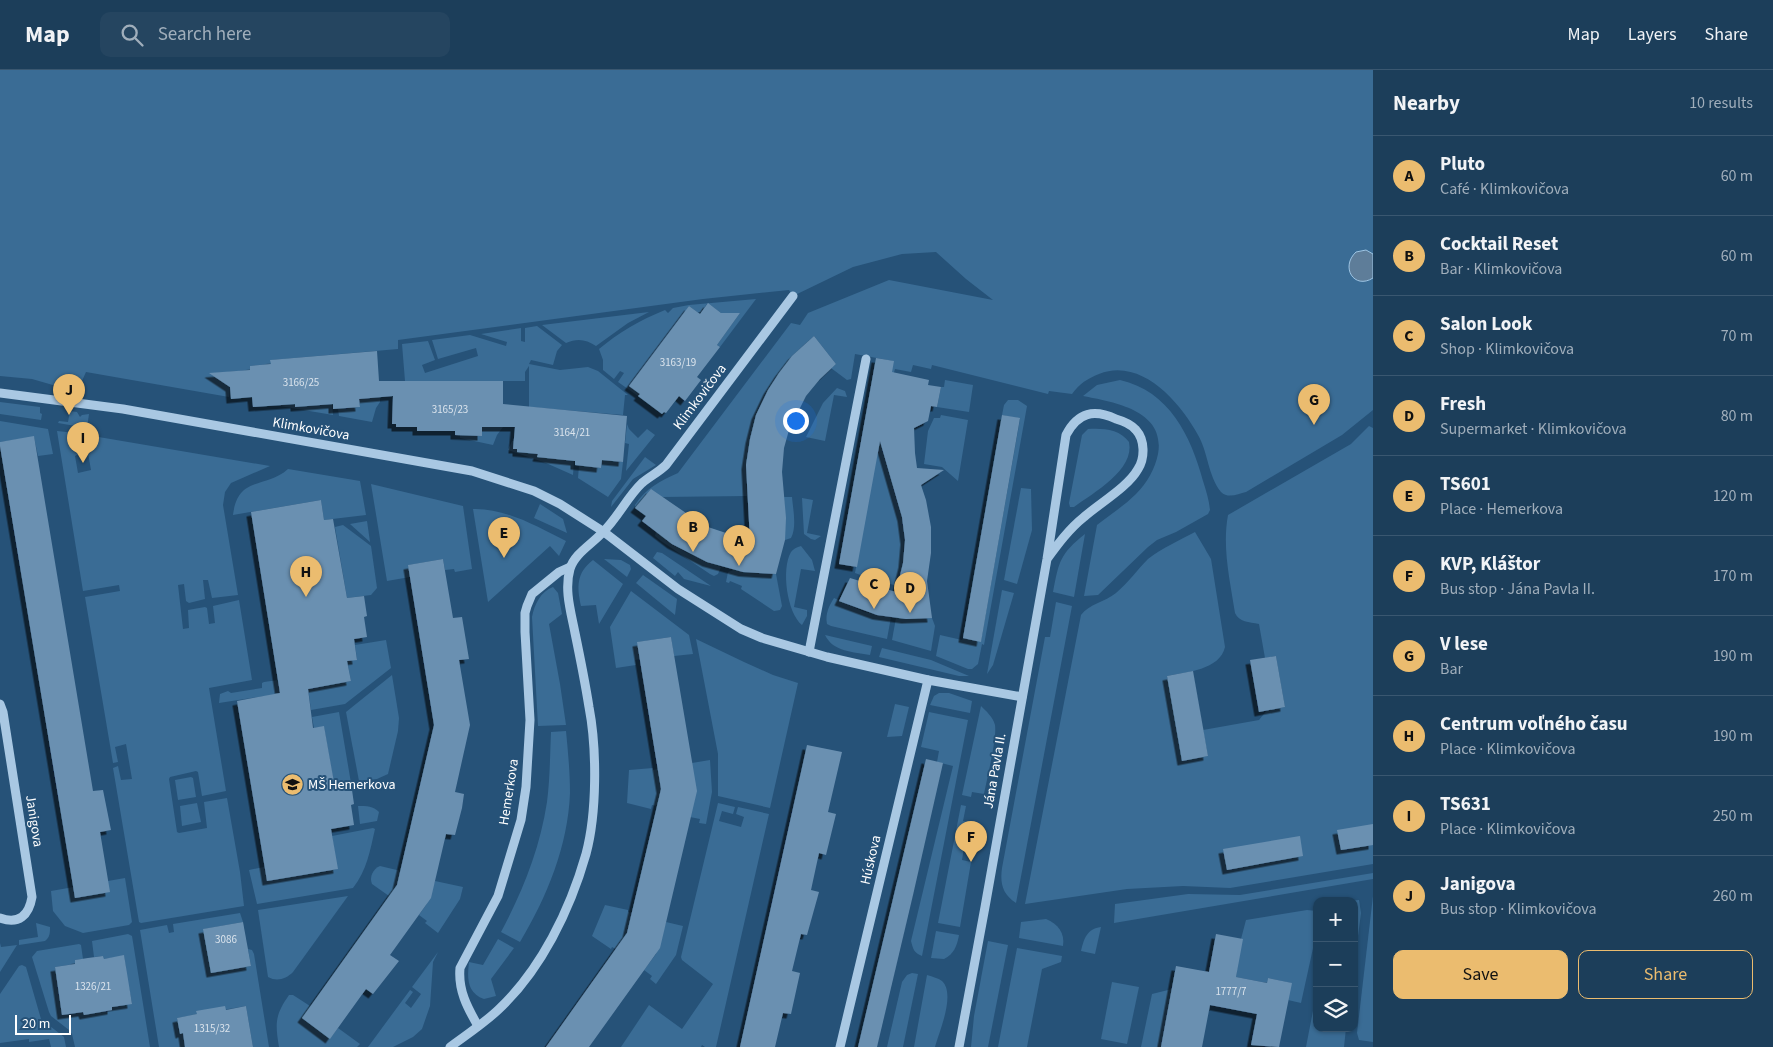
<!DOCTYPE html>
<meta charset="utf-8">
<style>
body{margin:0;font-family:"Source Sans 3",sans-serif;background:#254560;color:#f1f3f6}
.controls{position:absolute;right:15px;bottom:15px;display:grid;overflow:hidden;border-radius:10px;box-shadow:0 1px 4px #0004}
.controls button{width:45px;height:45px;display:grid;place-items:center;padding:0;border:0;border-bottom:1px solid #3a5770;background:#1c3e5a;color:#f1f3f6;font:25px sans-serif}
.scale{position:absolute;left:15px;bottom:12px;width:56px;box-sizing:border-box;padding-left:5px;border:2px solid #fff;border-top:0;font-size:14px;line-height:18px;white-space:nowrap;color:#fff;-webkit-text-stroke:4px #265278;paint-order:stroke}
.you{position:absolute;left:795px;top:350px;width:18px;height:18px;margin:-12px;border:4px solid #fff;border-radius:50%;background:#1a73e8;box-shadow:0 0 0 8px #1a73e833}
.badge{display:grid;place-items:center;width:32px;height:32px;border-radius:50%;background:#ebbc6f;color:#111;font-size:16px;font-weight:700}
.pin{position:absolute;translate:-50% -41px;filter:drop-shadow(0 1px 2px #0008)}
.pin::after{content:'';position:absolute;top:26px;width:18px;height:15px;background:inherit;clip-path:polygon(0 0,100% 0,50% 100%)}
.list{margin:0;padding:0;list-style:none}
h2{display:flex;justify-content:space-between;align-items:center;height:65px;margin:0;padding:0 20px;font-size:21px}
h2 small{font-size:16px;font-weight:400;color:#a0aebb}
.list li{display:grid;grid-template-columns:32px 1fr auto;gap:15px;align-items:center;box-sizing:border-box;height:80px;padding:0 20px;border-top:1px solid #3a5770}
.list b{display:block;font-size:19px;white-space:nowrap}
.list p{margin:0;font-size:16px;white-space:nowrap;color:#a0aebb}
.list em{font-size:16px;font-style:normal;color:#a0aebb}
.actions{display:flex;gap:10px;padding:15px 20px}
.actions a{flex:1;padding:11px 0;border:1px solid #ebbc6f;border-radius:10px;text-align:center;font-size:18px;color:#ebbc6f}
.actions .main{background:#ebbc6f;color:#111}
.icon{flex:none;width:28px;height:28px;fill:none;stroke:currentColor;stroke-width:2;stroke-linecap:round;stroke-linejoin:round}
.map{position:relative;flex:none;width:1373px;height:977px;overflow:hidden}
header{display:flex;align-items:center;gap:30px;box-sizing:border-box;height:70px;padding:0 25px;background:#1c3e5a;border-bottom:1px solid #3a5770}
header strong{font-size:24px}
nav{display:flex;gap:28px;margin-inline-start:auto;font-size:18px}
.search{width:350px;height:45px;background:#254560;display:flex;align-items:center;gap:12px;box-sizing:border-box;padding:0 18px;border-radius:10px;color:#a0aebb;font-size:19px}
main{display:flex}
aside{flex:1;background:#1c3e5a}
.map>svg:first-child{display:block}
.green{fill:#3a6c95}
.water{fill:#5e7d99;stroke:#9dc4e3}
.building{fill:#6b90b1;filter:url(#shadow)}
.lines{fill:none;stroke-linecap:round;stroke-linejoin:round}
.minor{stroke:#a9c8e3;stroke-width:9}
.labels{text-anchor:middle;dominant-baseline:central;stroke-width:4;stroke-linejoin:round;paint-order:stroke}
.number-label{font-size:11px;fill:#dae3ec}
.street-label{font-size:14px;fill:#fff;stroke:#265278}
.poi-label{font-size:14px;fill:#fff;stroke:#265278;text-anchor:start}
</style>
<header>
<strong>Map</strong>
<div class="search"><svg class="icon" aria-label="search" viewBox="0 0 24 24"><circle cx="10" cy="10" r="6"/><path d="M15 15l6 6"/></svg>Search here</div>
<nav><a>Map</a><a>Layers</a><a>Share</a></nav>
</header>
<main>
<div class="map">
<svg width="1373" height="977" viewBox="0 0 1373 977">
<defs>
<filter id="shadow"><feDropShadow dx="-4.5" dy="4.5" stdDeviation="0" flood-color="#0009"/></filter>
</defs>
<rect width="100%" height="100%" fill="#265278"/>
<g class="green">
<path d="M 0,0 L 1373,0 L 1373,340 L 1342,365 L 1246,422 C 1238,424 1228,429 1221,422 C 1208,406 1208,382 1198,365 C 1180,332 1141,287 1099,304 C 1087,309 1080,313 1072,324 L 1049,321 L 1048,324 L 932,295 L 931,299 L 913,295 L 911,302 L 895,299 L 893,306 L 900,436 L 904,459 L 903,493 L 898,516 L 874,510 L 855,503 L 893,291 L 855,284 L 851,309 L 847,310 L 831,298 L 836,294 L 814,266 C 766,307 741,363 747,426 L 661,427 L 635,438 L 635,435 C 646,418 660,411 678,403 L 791,253 L 800,255 L 808,243 L 889,210 L 993,230 L 966,209 L 936,182 L 902,184 L 853,197 L 793,226 L 789,220 L 703,229 L 398,270 L 398,279 L 271,290 L 271,294 L 250,296 L 250,300 L 217,303 L 230,317 L 229,327 L 86,302 L 77,322 L 32,309 L 0,306 Z"/>
<path d="M 756,229 L 720,277 L 717,275 L 740,243 L 721,243 L 709,234 L 707,234 L 701,242 L 697,242 L 689,236 L 638,326 L 618,312 L 624,303 L 620,301 L 614,309 L 603,300 L 603,290 L 599,279 C 618,263 640,250 665,240 L 668,243 L 673,238 L 689,235 Z"/>
<path d="M 649,242 L 628,253 L 596,276 C 586,269 577,268 566,273 L 542,255 Z"/>
<polygon points="537,256 562,275 557,281 553,295 531,290 529,294 560,300 588,297 598,301 628,325 625,325 623,345 529,337 529,296 525,302 525,311 405,311 402,274 428,271 435,290 422,295 425,303 478,286 476,278 438,289 432,270 470,265 506,276 507,272 481,264 521,258 521,271 525,272 525,258"/>
<polygon points="945,310 973,315 969,342 937,337 941,317 944,317"/>
<path d="M 1120,310 C 1169,321 1191,366 1203,411 C 1206,420 1209,430 1210,440 L 1208,444 L 1176,462 L 1157,470 L 1148,477 L 1098,525 L 1084,526 L 1097,455 C 1110,445 1125,435 1136,424 C 1147,413 1155,399 1158,384 C 1166,340 1113,332 1083,326 L 1097,315 Z"/>
<polygon points="837,318 845,321 847,327 834,325 825,371 806,367 823,333"/>
<polygon points="380,327 380,332 376,338 372,352 339,346 338,339 360,337 359,329"/>
<polygon points="1008,330 1018,330 1027,336 984,575 982,574 978,594 972,599 968,599 936,586 940,565 962,570 963,568 981,571 1020,349 1002,345 1004,335"/>
<polygon points="0,332 40,337 40,343 42,344 41,350 0,344"/>
<polygon points="295,334 296,337 332,334 333,345 274,335"/>
<polygon points="70,341 77,342 80,347 82,345 89,344 87,358 58,353 59,351 68,352"/>
<polygon points="941,345 968,350 958,411 942,397 924,394 928,361 934,348 940,348"/>
<polygon points="0,351 48,359 53,384 38,386 34,367 0,372"/>
<polygon points="627,354 629,359 638,368 647,359 655,365 626,401 629,374 625,373"/>
<path d="M 1369,356 L 1373,358 L 1373,794 L 1230,818 L 1183,816 L 1127,819 L 1025,834 L 1081,545 C 1089,534 1105,532 1116,523 C 1128,513 1137,500 1148,489 C 1162,478 1180,470 1195,462 L 1211,489 L 1225,577 C 1220,600 1186,602 1167,606 L 1182,690 L 1208,686 L 1203,660 L 1259,650 L 1267,640 L 1285,637 L 1276,586 L 1265,588 L 1259,554 C 1249,552 1239,552 1235,543 C 1230,510 1222,478 1228,445 L 1351,374 Z"/>
<polygon points="482,357 503,357 497,365 493,375 460,368 460,365 482,366"/>
<path d="M 1088,359 C 1102,358 1120,359 1129,372 C 1135,400 1093,423 1074,437 L 1070,437 L 1069,433 L 1082,365 Z"/>
<polygon points="57,361 76,363 79,384 75,386 78,403 91,400 88,383 84,384 81,364 270,396 231,413 225,422 223,435 238,525 212,528 208,510 203,510 205,529 189,533 186,531 184,514 178,515 183,559 189,558 188,540 205,537 207,538 209,554 215,553 213,536 239,530 252,610 209,618 226,721 202,726 198,702 196,701 170,707 169,709 177,762 179,763 207,758 204,732 227,728 240,802 244,836 141,853 139,852 113,698 118,696 121,710 132,709 126,674 115,677 118,692 113,693 85,527 120,521 119,515 83,521"/>
<polygon points="512,371 514,371 513,379 517,379 517,382 538,384 538,387 574,391 573,405 546,393 508,380"/>
<polygon points="645,387 656,395 633,409 611,437 612,431"/>
<polygon points="602,390 623,392 621,409 608,427 578,408 579,396 601,398"/>
<path d="M 288,399 L 360,411 L 366,445 L 324,450 L 321,430 L 233,445 C 238,405 266,419 288,399 Z"/>
<polygon points="371,414 463,436 472,499 455,502 454,499 445,500 443,489 409,495 410,507 387,511"/>
<polygon points="1021,418 1031,419 1032,460 1017,514 1004,510"/>
<path d="M 784,427 L 792,427 C 793,439 797,457 791,468 L 785,470 Z"/>
<polygon points="802,428 813,430 807,463 821,466 815,470 811,469 804,464"/>
<polygon points="540,434 563,449 567,463 534,448"/>
<path d="M 473,439 C 506,438 538,457 566,471 L 559,486 L 550,476 L 488,532 Z"/>
<polygon points="367,451 370,472 350,454"/>
<polygon points="343,455 371,476 377,518 371,525 347,528 335,457"/>
<polygon points="656,462 685,482 721,497 718,504 714,506 710,504 661,471 655,466"/>
<path d="M 1085,464 L 1074,527 L 1053,522 C 1059,491 1060,484 1085,464 Z"/>
<path d="M 801,476 L 812,490 L 815,501 L 801,499 L 794,537 L 807,540 L 807,546 L 802,555 C 787,543 781,499 791,482 C 793,479 797,477 801,476 Z"/>
<polygon points="657,482 662,483 711,516 684,509 678,502 675,506 653,488"/>
<polygon points="604,489 621,490 630,495 631,499 627,507"/>
<path d="M 593,490 L 623,514 L 599,554 L 596,535 L 581,536 C 577,517 576,503 593,490 Z"/>
<polygon points="734,500 749,503 776,504 782,536 780,540 774,541 741,519 742,516 730,511 729,513 726,512 728,502"/>
<polygon points="643,505 677,529 675,545 636,513"/>
<path d="M 553,517 L 558,523 L 562,544 L 549,554 L 560,614 L 566,655 L 538,656 L 532,547 C 534,535 541,521 553,517 Z"/>
<polygon points="1002,520 1014,523 993,595 987,604"/>
<polygon points="631,521 689,565 693,584 674,586 671,567 638,572 640,589 635,590 636,595 616,598 610,557"/>
<path d="M 834,528 L 864,542 L 891,547 L 887,569 L 831,556 L 827,554 C 825,544 829,536 834,528 Z"/>
<path d="M 1056,532 L 1072,536 L 1016,833 C 1002,824 1000,813 1002,798 L 1045,567 L 1050,567 Z"/>
<polygon points="896,548 932,548 935,556 931,581 892,570"/>
<path d="M 825,565 L 872,576 L 870,585 C 854,582 833,582 825,565 Z"/>
<polygon points="696,569 744,592 773,605 798,613 770,738 718,726 718,684"/>
<polygon points="386,570 391,598 345,634 311,640 308,618 351,611 347,591 357,589 355,575"/>
<polygon points="882,578 931,590 969,606 959,606 879,587"/>
<polygon points="392,605 399,648 398,661 388,704 377,709 359,711 346,642"/>
<polygon points="278,610 284,643 265,626 219,633 220,624 228,621 231,623 262,618 262,613 264,612"/>
<polygon points="939,623 949,623 972,631 970,643 930,635 934,626"/>
<polygon points="895,634 909,637 902,666 887,667"/>
<path d="M 981,636 C 986,641 993,647 995,655 C 997,669 987,708 984,724 L 972,722 L 971,727 L 962,725 Z"/>
<polygon points="339,642 351,713 334,716 324,657 314,658 312,647"/>
<path d="M 929,642 L 968,650 L 922,886 C 914,883 913,879 911,871 L 953,696 L 937,692 L 939,681 L 921,677 Z"/>
<path d="M 566,661 C 568,682 570,702 570,723 C 568,776 547,827 520,872 L 501,862 C 523,821 540,778 547,732 C 550,709 550,685 551,662 Z"/>
<polygon points="710,690 712,722 706,754 699,753 700,749 690,747 692,693"/>
<polygon points="653,698 653,700 658,699 661,719 657,736 652,735 651,739 627,733 629,700"/>
<polygon points="191,707 193,708 196,727 178,730 175,710"/>
<polygon points="197,733 201,752 182,756 180,736"/>
<polygon points="718,733 735,737 733,744 722,741 719,751 741,757 744,747 736,744 738,737 769,744 716,977 705,977 702,975 701,977 621,977 649,935 682,959 713,914 682,890 681,887"/>
<polygon points="961,735 966,736 963,751 968,752 962,790 971,792 960,857 938,853"/>
<path d="M 358,736 C 367,736 373,736 379,742 L 377,751 L 360,754 Z"/>
<path d="M 373,758 L 375,759 C 370,781 367,800 353,818 L 257,834 L 249,800 L 264,797 L 267,811 L 317,782 L 320,803 L 337,799 L 332,766 Z"/>
<path d="M 380,796 L 401,801 L 397,815 L 389,826 L 372,814 C 369,807 373,799 380,796 Z"/>
<polygon points="1373,803 1373,809 1114,853 1115,834 1188,824 1240,825"/>
<polygon points="125,808 132,852 129,855 83,863 65,856 53,841 51,821"/>
<polygon points="435,811 463,817 460,829 438,863 425,853 427,851 419,845 426,835"/>
<path d="M 348,826 L 293,902 C 286,909 277,912 268,907 L 258,840 Z"/>
<polygon points="1373,826 1373,972 1359,970 1357,963"/>
<polygon points="1359,830 1361,843 1354,897 1354,831 1349,831"/>
<polygon points="605,835 628,840 628,842 632,843 627,863 616,879 612,877 611,879 592,866"/>
<polygon points="1307,840 1317,841 1317,860 1301,933 1288,930 1291,913 1268,908 1267,913 1236,907 1241,869 1246,850"/>
<polygon points="240,843 243,852 204,859 211,903 251,896 248,879 252,880 254,884 269,977 253,977 246,936 177,948 179,964 183,963 185,977 159,977 140,860 167,855 169,863 174,862 173,854"/>
<path d="M 1046,849 C 1058,854 1065,863 1063,876 L 1019,868 L 1021,852 Z"/>
<polygon points="666,852 683,856 676,885 656,914 650,909 652,906 644,900 656,884"/>
<path d="M 36,853 L 50,857 C 50,863 50,867 45,871 L 19,875 L 19,870 L 38,867 Z"/>
<path d="M 1101,857 L 1095,884 L 1081,881 C 1084,868 1087,859 1101,857 Z"/>
<path d="M 936,861 L 959,865 C 957,876 954,884 944,889 L 931,888 Z"/>
<polygon points="128,864 132,866 150,977 75,977 72,964 69,960 51,946 49,942 32,887 37,881 79,874 81,875 83,889 75,890 75,894 55,897 62,945 83,942 84,945 112,940 112,937 132,933 129,918 123,900 126,899 124,886 104,889 103,886 94,887 92,871"/>
<path d="M 498,869 L 514,878 L 491,909 L 496,926 L 484,929 C 467,923 467,908 469,892 L 483,895 Z"/>
<polygon points="988,871 1008,875 988,977 971,977 974,946"/>
<polygon points="0,873 1,877 17,875 0,902"/>
<polygon points="1017,878 1062,886 1061,892 1042,899 1027,977 998,977"/>
<polygon points="438,882 433,892 430,936 422,959 413,967 393,977 368,977 410,920 413,922 405,933 411,938 421,924 412,917"/>
<polygon points="22,895 26,897 41,949 64,967 66,977 51,977 49,969 29,972 29,969 0,973 0,976 0,924 19,896"/>
<polygon points="912,903 918,904 903,977 887,977 902,912 907,905"/>
<path d="M 927,905 C 933,907 938,908 942,911 C 956,924 939,962 935,977 L 914,977 Z"/>
<polygon points="1112,912 1139,917 1127,974 1101,969"/>
<polygon points="1172,919 1161,977 1141,977 1152,924"/>
<polygon points="1317,920 1317,958 1346,958 1344,977 1306,977"/>
<path d="M 289,925 L 293,925 L 310,936 L 330,968 L 338,958 L 360,974 L 357,977 L 279,977 C 275,953 275,945 289,925 Z"/>
</g>
<path class="water" d="M 1366,180 L 1373,184 L 1373,208 C 1354,220 1340,197 1356,182 Z"/>
<g class="building">
<polygon points="708,233 721,243 740,243 717,275 720,277 697,307 701,310 685,331 679,326 666,343 664,342 662,344 638,326 640,324 629,316 689,236 700,244"/>
<polygon points="814,266 836,294 820,309 806,326 789,360 784,378 782,402 786,448 785,470 776,504 743,502 707,492 672,474 642,451 646,446 635,438 651,419 705,456 750,471 746,395 750,369 756,345 768,320 779,303 792,286"/>
<polygon points="377,281 379,311 503,311 503,334 627,346 623,392 602,390 601,398 575,395 575,391 537,387 538,384 517,382 517,379 513,379 515,357 482,357 482,366 455,365 455,361 417,361 417,357 396,357 396,354 392,354 393,326 359,329 360,337 333,339 333,334 295,337 295,334 253,337 252,327 231,329 230,317 209,303 250,300 250,296 271,294 270,290"/>
<polygon points="876,288 894,291 892,302 929,310 928,315 941,317 937,337 931,336 928,351 914,358 915,383 917,398 944,400 921,415 926,430 931,457 931,483 927,511 932,548 906,549 877,545 839,531 850,508 896,522 903,493 905,470 902,447 880,371 857,497 839,494"/>
<polygon points="1002,345 1020,348 981,572 963,568"/>
<polygon points="34,366 93,721 103,720 111,760 100,762 110,822 75,828 0,376 0,372"/>
<polygon points="321,430 324,450 333,449 347,528 364,526 367,546 364,547 367,567 354,569 357,590 347,591 351,611 308,619 313,658 324,656 335,718 351,713 354,734 351,735 354,755 331,759 338,799 267,811 237,631 280,623 251,442"/>
<polygon points="443,489 453,548 462,547 469,589 459,590 470,655 455,722 464,724 462,738 455,765 446,764 431,828 390,885 399,891 373,924 366,919 330,969 302,948 397,815 434,655 408,495"/>
<polygon points="671,567 697,721 660,878 589,977 546,977 627,863 661,719 637,572"/>
<polygon points="1276,586 1285,637 1259,642 1250,590"/>
<polygon points="1193,601 1208,686 1182,691 1167,606"/>
<polygon points="807,675 842,682 828,742 836,744 826,785 819,783 811,820 819,822 807,865 801,864 792,901 800,903 791,944 783,943 775,977 740,977"/>
<polygon points="926,689 943,693 913,825 877,977 858,977"/>
<polygon points="1373,754 1373,775 1341,780 1337,760"/>
<polygon points="1300,766 1303,786 1227,800 1223,779"/>
<polygon points="243,852 251,896 211,903 203,859"/>
<polygon points="1216,864 1243,869 1236,907 1267,913 1268,908 1292,913 1279,977 1251,975 1257,944 1210,935 1202,977 1161,977 1176,896 1209,902"/>
<polygon points="124,885 132,934 112,937 112,940 84,945 83,942 62,945 55,897 75,894 75,890 88,888 103,886 104,889"/>
<polygon points="225,936 226,940 246,936 253,977 185,977 183,963 180,964 177,948 197,944 196,941"/>
</g>
<g class="lines">
<g class="minor">
<polyline points="0,323 123,339 472,401 534,421 560,434 604,462 678,519 741,559 762,568 827,587 928,610 1022,627"/>
<polyline points="809,582 866,289"/>
<path d="M 0,634 L 3,642 L 32,827 C 29,845 19,855 0,848"/>
<path d="M 478,956 C 467,937 458,920 460,898 L 498,826 L 521,750 L 526,717 L 530,650 L 525,562 L 525,543 L 527,536 L 532,524 L 559,502 L 570,497"/>
<path d="M 450,977 C 466,965 483,954 498,940 C 541,900 570,840 586,784 C 597,743 597,679 589,637 C 585,612 580,587 575,563 C 571,542 564,520 570,499 C 574,484 592,474 602,463 C 618,448 627,427 642,413 C 650,406 659,402 666,395 L 793,226"/>
<polyline points="840,977 928,610"/>
<path d="M 959,977 L 985,837 L 1047,489 L 1066,365 C 1078,342 1094,339 1116,349 C 1123,351 1131,354 1136,360 C 1145,370 1145,388 1138,399 C 1128,417 1100,433 1084,447 C 1069,459 1058,474 1047,489"/>
</g>
</g>
<defs>
<symbol id="school-disc" viewBox="-11 -11 22 22"><circle r="9.5" fill="#ebbc6f" stroke="#265278"/><path d="M0-5L7-2L0 1L-7-2ZM-4 1L0 2.5L4 1V4Q0 6-4 4Z" fill="#111"/></symbol>
</defs>
<g fill-rule="evenodd">
<use href="#school-disc" x="280" y="702" width="25" height="25"/>
</g>
<g class="labels">
<g class="number-label">
<text x="678" y="292">3163/19</text>
<text x="301" y="312">3166/25</text>
<text x="450" y="339">3165/23</text>
<text x="572" y="362">3164/21</text>
<text x="226" y="869">3086</text>
<text x="93" y="916">1326/21</text>
<text x="1231" y="921">1777/7</text>
<text x="212" y="958">1315/32</text>
</g>
<g class="street-label">
<text transform="translate(700 327) rotate(-53)">Klimkovičova</text>
<text transform="translate(311 359) rotate(10)">Klimkovičova</text>
<text transform="translate(995 701) rotate(-80)">Jána Pavla II.</text>
<text transform="translate(509 722) rotate(-81)">Hemerkova</text>
<text transform="translate(34 751) rotate(81)">Janigova</text>
<text transform="translate(871 790) rotate(-77)">Húskova</text>
</g>
<g class="poi-label">
<text x="308" y="715">MŠ Hemerkova</text>
</g>
</g>
</svg>
<div class="controls">
<button>+</button>
<button>−</button>
<button><svg class="icon" aria-label="layers" viewBox="0 0 24 24"><path d="M12 4l9 5-9 5-9-5zM3 14l9 5 9-5"/></svg></button>
</div>
<div class="scale">20 m</div>
<div class="you"></div>
<div class="pin badge" style="left:739px;top:496px">A</div>
<div class="pin badge" style="left:693px;top:482px">B</div>
<div class="pin badge" style="left:874px;top:539px">C</div>
<div class="pin badge" style="left:910px;top:543px">D</div>
<div class="pin badge" style="left:504px;top:488px">E</div>
<div class="pin badge" style="left:971px;top:792px">F</div>
<div class="pin badge" style="left:1314px;top:355px">G</div>
<div class="pin badge" style="left:306px;top:527px">H</div>
<div class="pin badge" style="left:83px;top:393px">I</div>
<div class="pin badge" style="left:69px;top:345px">J</div>
</div>
<aside>
<h2>Nearby<small>10 results</small></h2>
<ul class="list">
<li><span class="badge">A</span><div><b>Pluto</b><p>Café · Klimkovičova</p></div><em>60 m</em></li>
<li><span class="badge">B</span><div><b>Cocktail Reset</b><p>Bar · Klimkovičova</p></div><em>60 m</em></li>
<li><span class="badge">C</span><div><b>Salon Look</b><p>Shop · Klimkovičova</p></div><em>70 m</em></li>
<li><span class="badge">D</span><div><b>Fresh</b><p>Supermarket · Klimkovičova</p></div><em>80 m</em></li>
<li><span class="badge">E</span><div><b>TS601</b><p>Place · Hemerkova</p></div><em>120 m</em></li>
<li><span class="badge">F</span><div><b>KVP, Kláštor</b><p>Bus stop · Jána Pavla II.</p></div><em>170 m</em></li>
<li><span class="badge">G</span><div><b>V lese</b><p>Bar</p></div><em>190 m</em></li>
<li><span class="badge">H</span><div><b>Centrum voľného času</b><p>Place · Klimkovičova</p></div><em>190 m</em></li>
<li><span class="badge">I</span><div><b>TS631</b><p>Place · Klimkovičova</p></div><em>250 m</em></li>
<li><span class="badge">J</span><div><b>Janigova</b><p>Bus stop · Klimkovičova</p></div><em>260 m</em></li>
</ul>
<div class="actions"><a class="main">Save</a><a>Share</a></div>
</aside>
</main>
